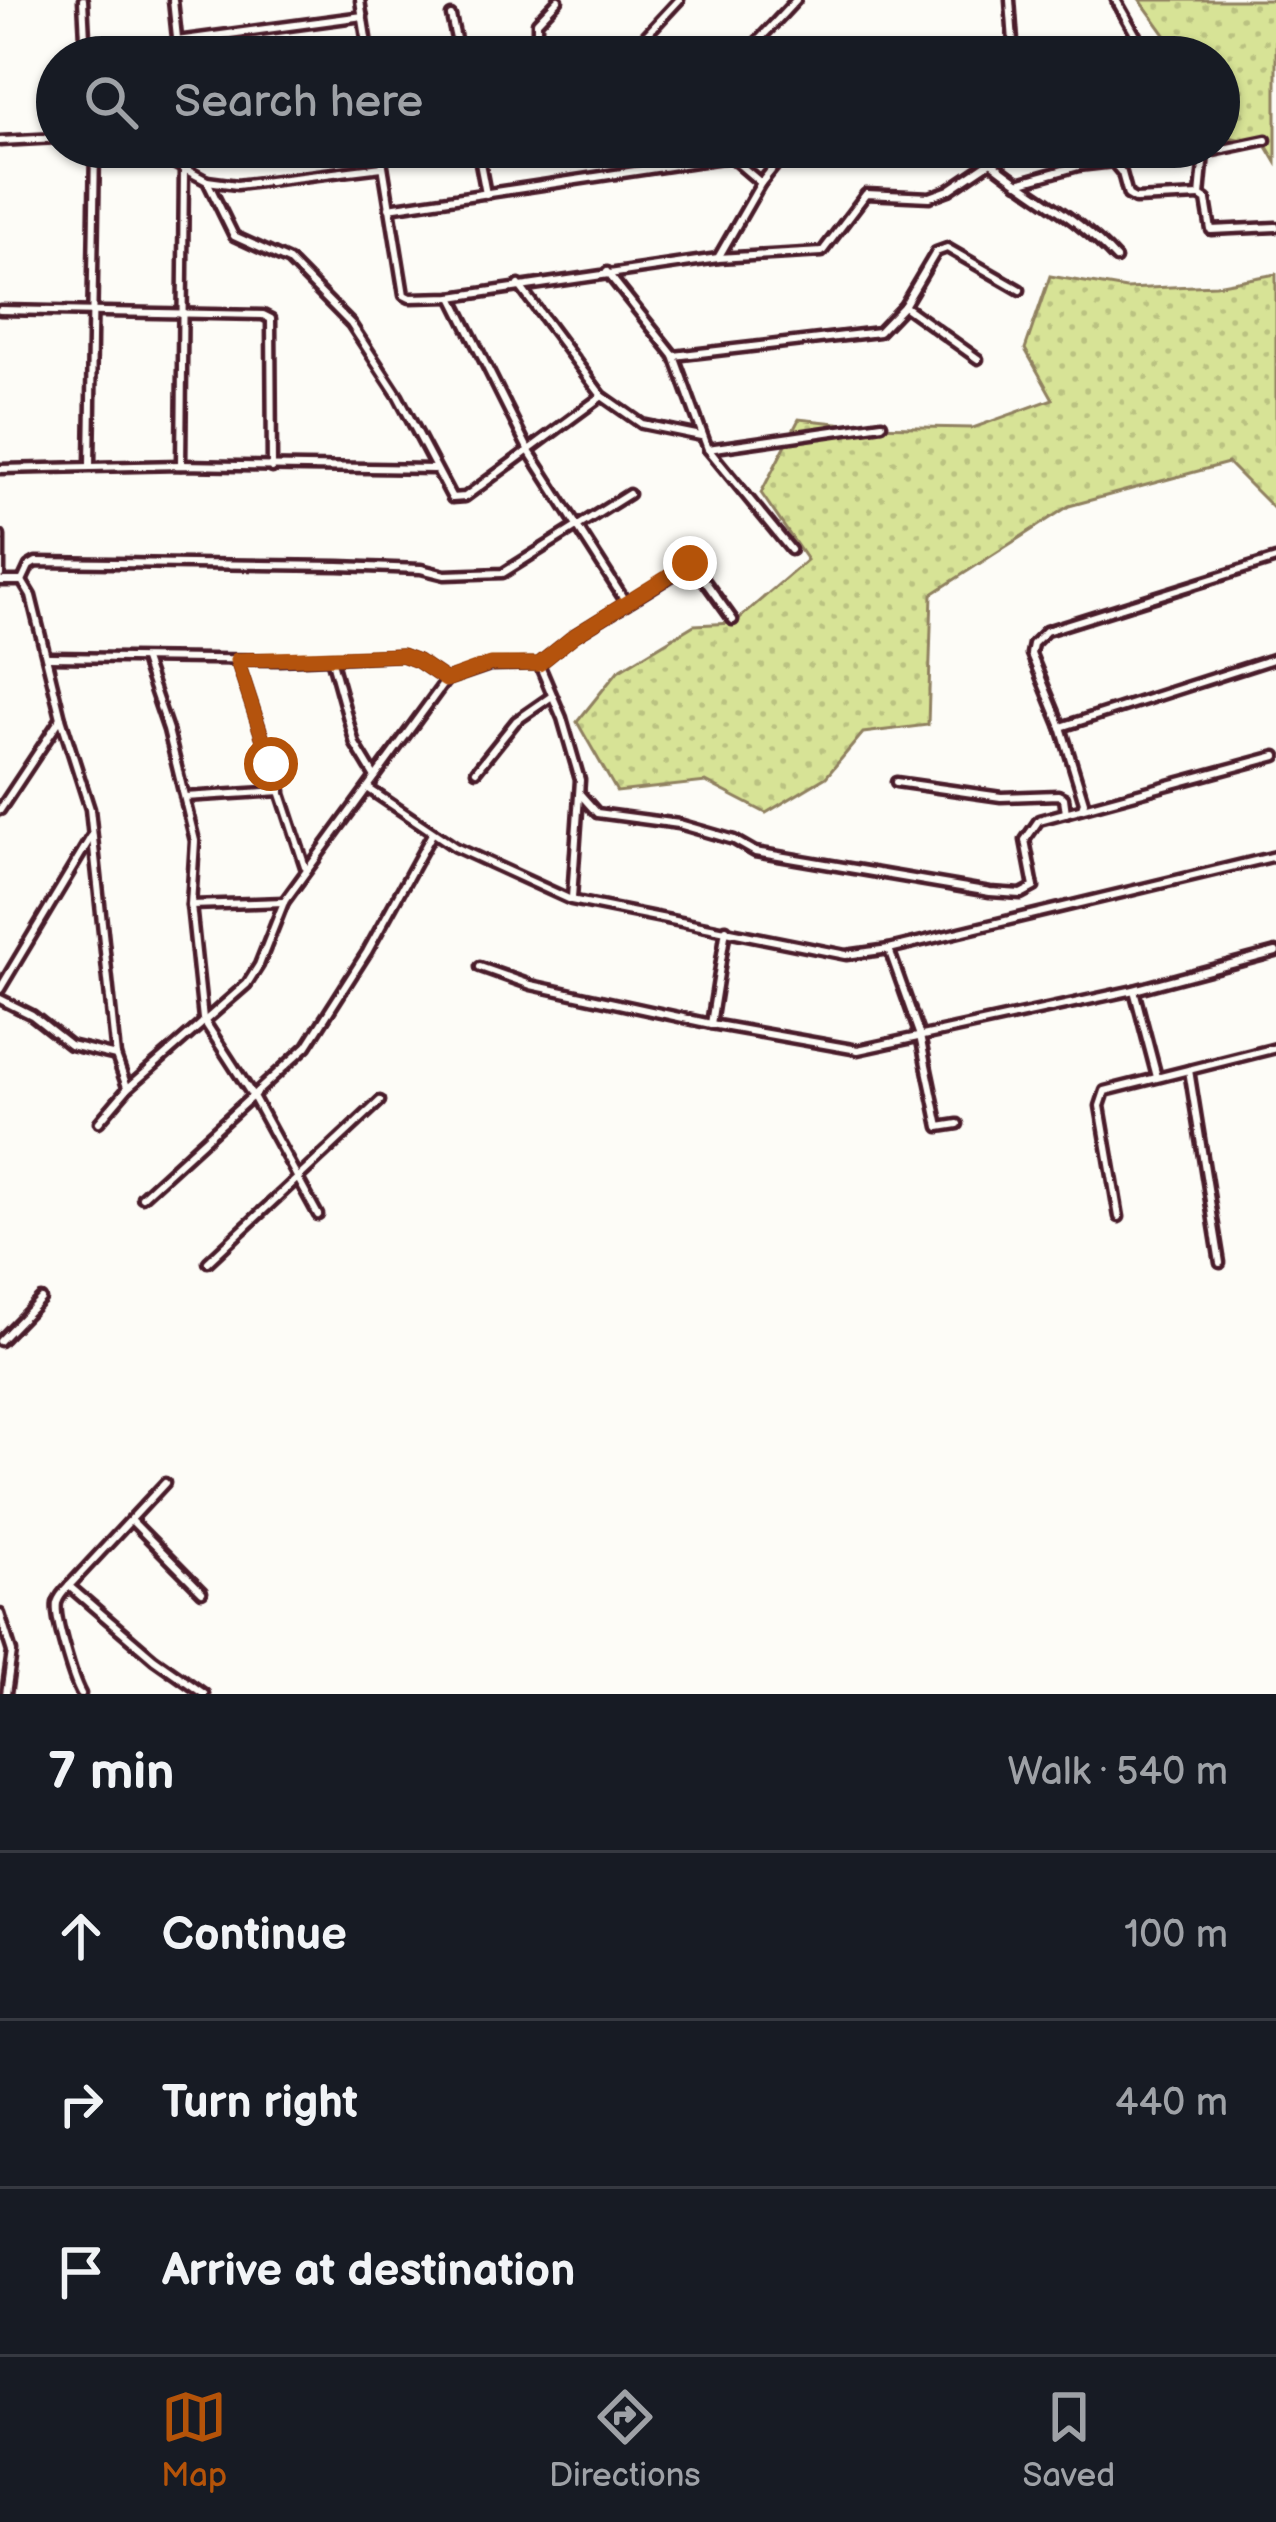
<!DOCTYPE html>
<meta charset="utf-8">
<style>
body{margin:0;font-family:"Balsamiq Sans",sans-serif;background:#242831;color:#f1f3f6}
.stop{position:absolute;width:36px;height:36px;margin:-27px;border:9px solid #b45309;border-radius:50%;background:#fff}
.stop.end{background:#b45309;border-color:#fff;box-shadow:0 3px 12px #0008}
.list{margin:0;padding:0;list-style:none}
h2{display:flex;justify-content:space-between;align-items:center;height:156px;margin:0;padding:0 48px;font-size:51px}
h2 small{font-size:39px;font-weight:400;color:#9ea1a6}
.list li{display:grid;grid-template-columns:78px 1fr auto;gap:36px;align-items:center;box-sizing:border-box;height:168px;padding:0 48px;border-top:3px solid #363941}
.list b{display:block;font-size:45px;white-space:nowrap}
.list em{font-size:39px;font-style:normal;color:#9ea1a6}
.icon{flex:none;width:66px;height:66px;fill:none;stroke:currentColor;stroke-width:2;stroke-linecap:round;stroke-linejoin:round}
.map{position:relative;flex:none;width:1276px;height:1694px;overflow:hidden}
.search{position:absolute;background:#171b24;box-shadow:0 3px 9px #0004;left:36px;right:36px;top:36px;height:132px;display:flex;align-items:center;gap:30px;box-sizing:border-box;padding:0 42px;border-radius:66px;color:#9ea1a6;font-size:45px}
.sheet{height:660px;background:#171b24}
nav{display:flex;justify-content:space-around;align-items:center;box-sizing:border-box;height:168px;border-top:3px solid #363941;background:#171b24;font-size:33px;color:#9ea1a6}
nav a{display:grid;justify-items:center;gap:6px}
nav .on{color:#b45309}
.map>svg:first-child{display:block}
.grass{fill:url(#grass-dots);stroke:#908160;stroke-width:3}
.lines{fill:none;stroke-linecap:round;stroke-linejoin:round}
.minor-casing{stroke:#4a1f2b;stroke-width:15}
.minor{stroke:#fdfcf7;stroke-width:6}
.route{stroke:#b45309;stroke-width:15}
</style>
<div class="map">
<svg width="1276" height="1694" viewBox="0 0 1276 1694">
<defs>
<pattern id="grass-dots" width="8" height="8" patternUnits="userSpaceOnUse" patternTransform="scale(3)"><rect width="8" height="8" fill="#d7e396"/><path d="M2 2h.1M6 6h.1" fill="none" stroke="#bac281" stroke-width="1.8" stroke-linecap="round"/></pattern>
</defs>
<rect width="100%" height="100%" fill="#fdfcf7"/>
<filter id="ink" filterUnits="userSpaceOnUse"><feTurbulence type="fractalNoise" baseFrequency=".00833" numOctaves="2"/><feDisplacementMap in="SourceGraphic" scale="24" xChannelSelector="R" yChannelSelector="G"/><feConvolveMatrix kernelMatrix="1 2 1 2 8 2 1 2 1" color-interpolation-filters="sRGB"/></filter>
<g filter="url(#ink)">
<g class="grass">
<polygon points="1140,0 1276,0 1276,162 1266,145 1219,135 1219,57 1181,57"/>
<polygon points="1276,274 1276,511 1228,463 1069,506 932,594 928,725 863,733 826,777 766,813 706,782 617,792 577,722 618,671 694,625 734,623 807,560 761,493 799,419 865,426 973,428 1053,399 1025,349 1050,276 1126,289 1216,285"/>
</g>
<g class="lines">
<defs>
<g id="minor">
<polyline points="83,0 86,57"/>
<polyline points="173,0 179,57"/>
<polyline points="360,0 369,57"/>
<polyline points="1010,0 1014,56"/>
<polyline points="1116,0 1148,57"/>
<polyline points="451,16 460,57"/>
<polyline points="177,41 363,16"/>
<polyline points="537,57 537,22 558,0"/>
<polyline points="626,57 679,0"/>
<polyline points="743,57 796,0"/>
<polyline points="897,57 1017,57"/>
<polyline points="1266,140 1204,153 1200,196 1206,200 1211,230 1276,227"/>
<polyline points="0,141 57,138"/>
<polyline points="144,147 207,181 234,236 289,261 351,324 398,396 452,498 465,497 602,396"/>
<polyline points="380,147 404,295 410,298 452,297 718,258 822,252 866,194 930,197 949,190 1013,147"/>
<polyline points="477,147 486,194"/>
<polyline points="719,147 761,183"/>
<path d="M 991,162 C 1034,197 1078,217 1116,259"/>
<polyline points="207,181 237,185 382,167"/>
<polyline points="1018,183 1078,166 1113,162 1122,173 1128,195 1135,199 1200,196"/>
<polyline points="389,208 729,157"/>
<polyline points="718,258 761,183 790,147"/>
<polyline points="607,272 674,356 708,449 791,550"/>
<polyline points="519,285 602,396 642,424 701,436"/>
<polyline points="452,297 529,451 625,601"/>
<polyline points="904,306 978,359"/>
<polyline points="0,310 263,315 271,319 272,468"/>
<polyline points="674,356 879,332 904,306 936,252 947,248 1020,290"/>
<polyline points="708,449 882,424"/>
<polyline points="90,465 95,147"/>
<polyline points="181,465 184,170 189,147"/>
<polyline points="0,469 181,465 434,469"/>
<polyline points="0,536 0,575"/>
<polyline points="0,581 22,581 31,596 61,718 90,809 116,1056 127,1087"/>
<polyline points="22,581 29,566 36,562 339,566 421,569 445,575 503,573 629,494"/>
<polyline points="49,657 280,660 402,655 418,661 446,680"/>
<polyline points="331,658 355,744 375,777"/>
<polyline points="144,660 168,730 195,841 191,905 203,1019 254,1098 318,1215"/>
<polyline points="237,660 305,867"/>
<polyline points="539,664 562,718 580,780 572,898"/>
<polyline points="1061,727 1276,658"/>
<polyline points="476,771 516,721 552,696"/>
<polyline points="896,782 1001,797 1058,795 1064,798 1066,813"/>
<polyline points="369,789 455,847 571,900 846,955 889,949 1276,856"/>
<polyline points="580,794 597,813 679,824 734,840 755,852 990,892 1021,894 1034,887 1025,840 1039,820 1276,756"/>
<polyline points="185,797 281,791"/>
<polyline points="1082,808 1084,802 1061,727 1031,654 1033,644 1046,631 1276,559"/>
<polyline points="0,810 61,718"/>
<polyline points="191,905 284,902"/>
<polyline points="889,949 920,1036 939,1127 958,1124"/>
<polyline points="480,967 531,985 711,1024 858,1050 1134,990 1276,952"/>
<polyline points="0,989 91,837"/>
<polyline points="1134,990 1157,1077"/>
<polyline points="0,999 32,1015 70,1045 116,1056"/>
<polyline points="711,1024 726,929"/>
<polyline points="1189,1070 1220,1263"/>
<polyline points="99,1122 128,1088 247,984 259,965 284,902 446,680 490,665 539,664 575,635 692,563 733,620"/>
<polyline points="142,1197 307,1046 367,952 432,834"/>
<polyline points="1119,1217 1100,1106 1105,1091 1276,1048"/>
<polyline points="208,1262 380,1101"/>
<polyline points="0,1341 41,1299"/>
<polyline points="165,1483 69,1586 154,1659 204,1694"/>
<polyline points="133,1522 202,1592"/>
<path d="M 69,1586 C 64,1591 59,1596 57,1603 C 54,1617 73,1680 81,1694"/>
<polyline points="0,1614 12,1652 6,1694"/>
</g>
</defs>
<use href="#minor" class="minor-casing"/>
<use href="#minor" class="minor"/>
</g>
</g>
<g class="lines" filter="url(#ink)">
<polyline class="route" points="271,764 237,660 402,655 418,661 446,680 490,664 539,664 575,635 690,563"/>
</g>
</svg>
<div class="stop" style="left:271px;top:764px"></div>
<div class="stop end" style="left:690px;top:563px"></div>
<div class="search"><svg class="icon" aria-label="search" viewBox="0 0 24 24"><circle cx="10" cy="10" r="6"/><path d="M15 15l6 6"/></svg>Search here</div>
</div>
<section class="sheet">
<h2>7 min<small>Walk · 540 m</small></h2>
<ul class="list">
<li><svg class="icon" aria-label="ahead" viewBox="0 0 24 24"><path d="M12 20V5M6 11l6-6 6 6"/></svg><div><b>Continue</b></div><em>100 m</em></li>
<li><svg class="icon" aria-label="right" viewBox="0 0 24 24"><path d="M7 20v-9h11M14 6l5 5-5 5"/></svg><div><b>Turn right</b></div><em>440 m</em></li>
<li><svg class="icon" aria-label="arrive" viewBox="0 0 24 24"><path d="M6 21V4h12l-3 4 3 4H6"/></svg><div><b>Arrive at destination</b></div></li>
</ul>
</section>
<nav>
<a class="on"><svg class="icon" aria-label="map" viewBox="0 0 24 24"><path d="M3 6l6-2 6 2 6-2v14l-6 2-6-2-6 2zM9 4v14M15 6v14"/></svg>Map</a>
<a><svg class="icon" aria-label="directions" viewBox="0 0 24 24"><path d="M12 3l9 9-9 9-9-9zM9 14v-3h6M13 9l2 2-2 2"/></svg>Directions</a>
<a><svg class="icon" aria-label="saved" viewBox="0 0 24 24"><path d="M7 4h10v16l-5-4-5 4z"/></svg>Saved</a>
</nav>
